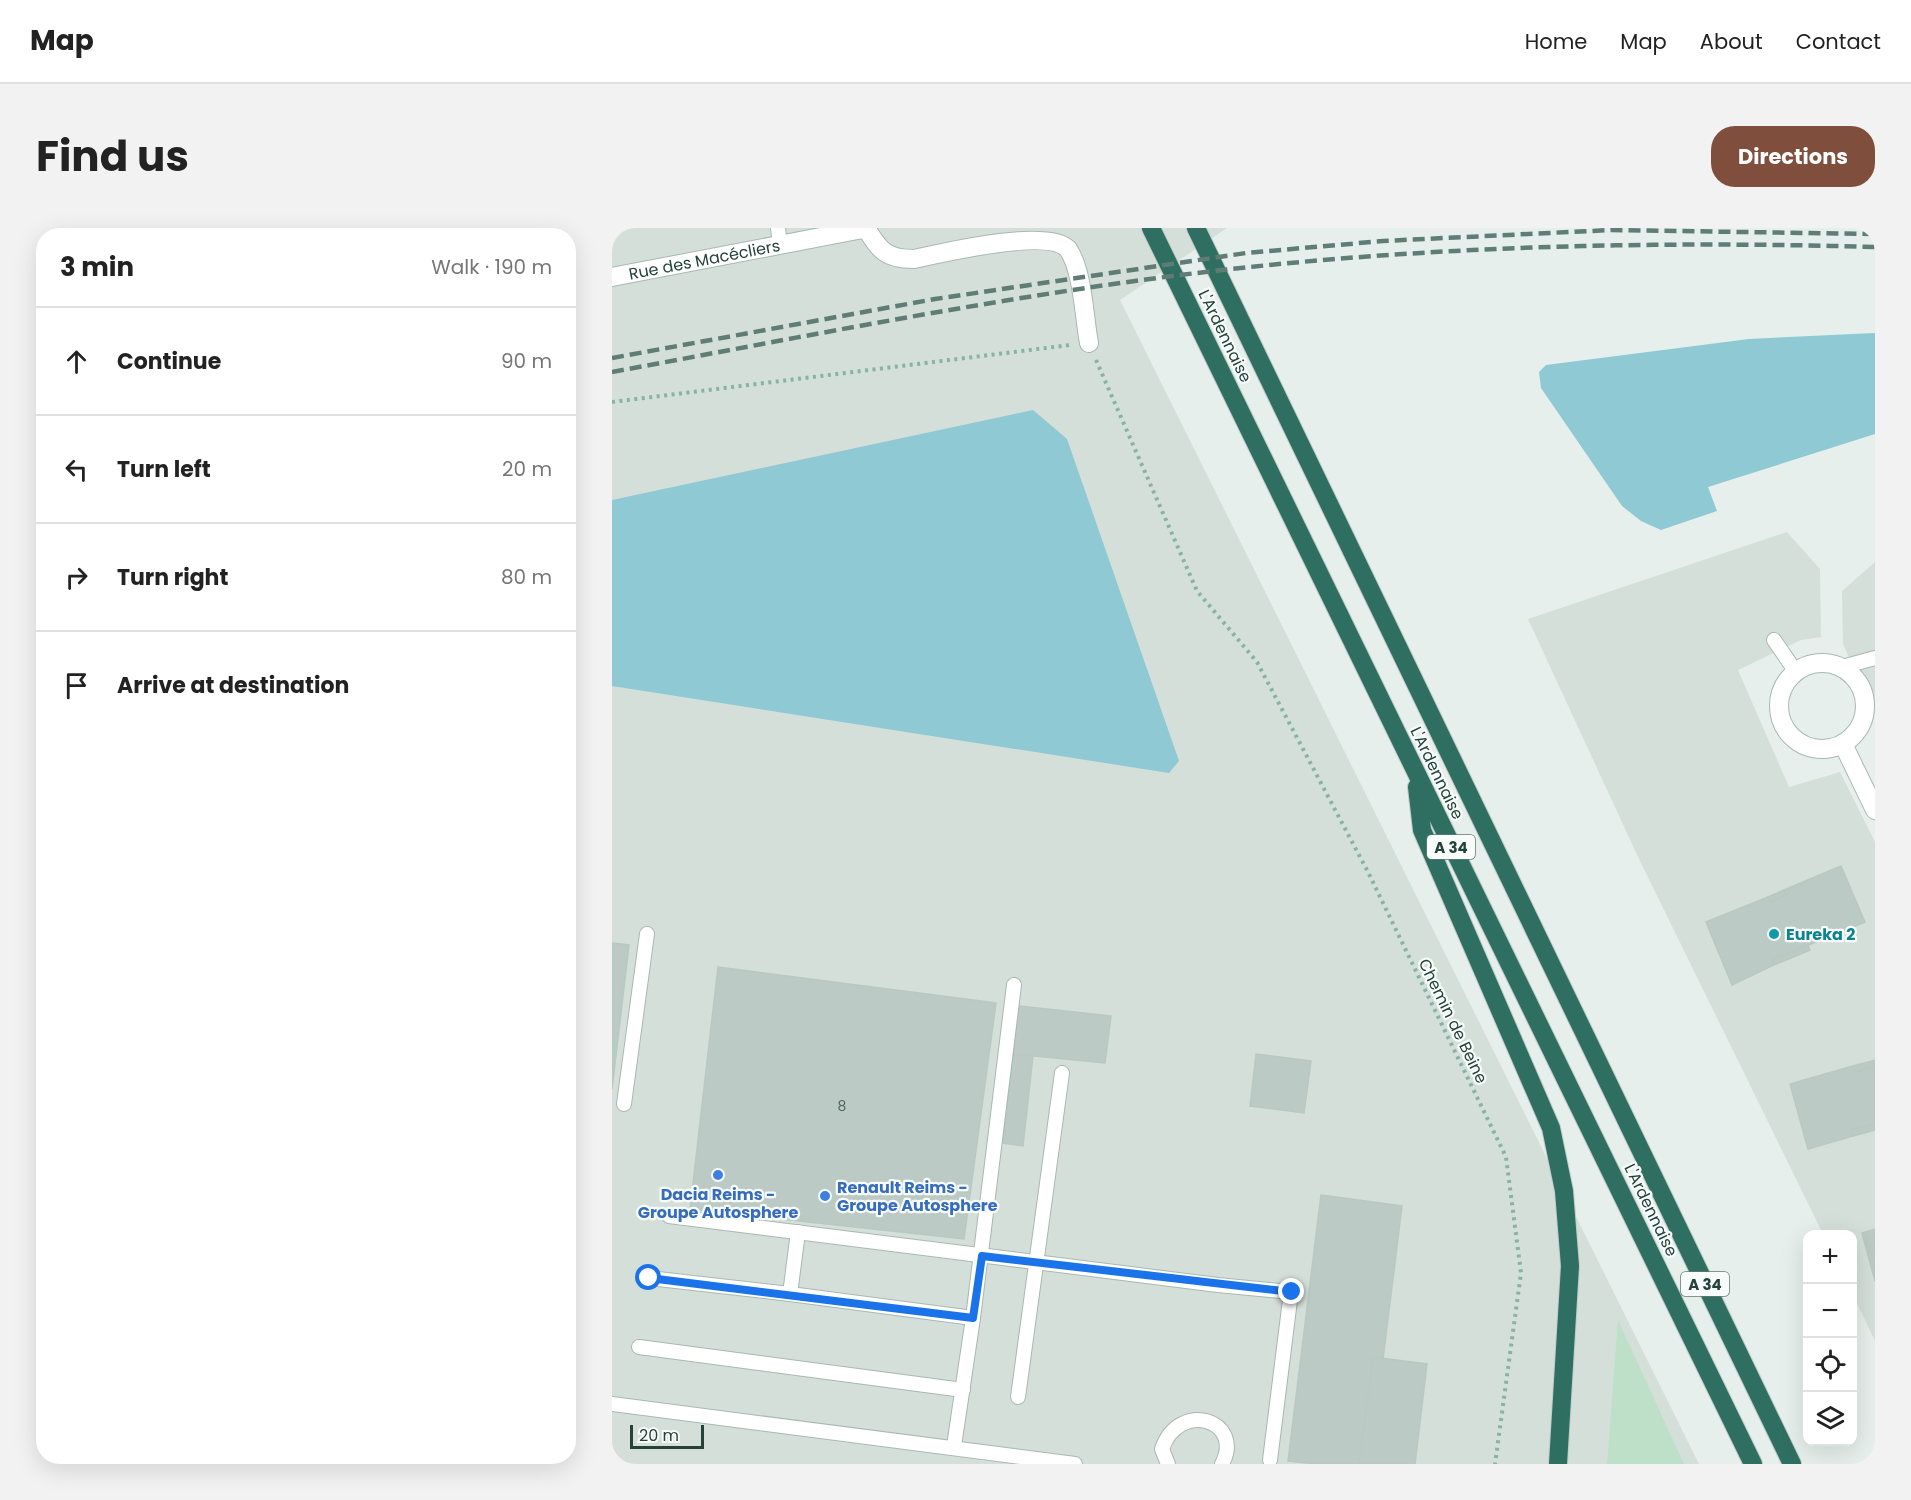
<!DOCTYPE html>
<meta charset="utf-8">
<style>
body{margin:0;font-family:Poppins,sans-serif;background:#f2f2f2;color:#222}
.controls{position:absolute;right:18px;bottom:18px;display:grid;overflow:hidden;border-radius:12px;box-shadow:0 6px 24px #0002}
.controls button{width:54px;height:54px;display:grid;place-items:center;padding:0;border:0;border-bottom:2px solid #e0e0e0;background:#fff;color:#222;font:30px sans-serif}
.scale{position:absolute;left:18px;bottom:15px;width:74px;box-sizing:border-box;padding-left:6px;border:3px solid #24423a;border-top:0;font-size:16px;line-height:21px;white-space:nowrap;color:#24423a;-webkit-text-stroke:4px #f7fbf9;paint-order:stroke}
.stop{position:absolute;width:18px;height:18px;margin:-14px;border:4px solid #1a73e8;border-radius:50%;background:#fff}
.stop.end{background:#1a73e8;border-color:#fff;box-shadow:0 2px 6px #0008}
.list{margin:0;padding:0;list-style:none}
h2{display:flex;justify-content:space-between;align-items:center;height:78px;margin:0;padding:0 24px;font-size:26px}
h2 small{font-size:20px;font-weight:400;color:#767676}
.list li{display:grid;grid-template-columns:39px 1fr auto;gap:18px;align-items:center;box-sizing:border-box;height:108px;padding:0 24px;border-top:2px solid #e0e0e0}
.list b{display:block;font-size:22px;white-space:nowrap}
.list em{font-size:20px;font-style:normal;color:#767676}
.icon{flex:none;width:33px;height:33px;fill:none;stroke:currentColor;stroke-width:2;stroke-linecap:round;stroke-linejoin:round}
.map{position:relative;flex:none;width:1263px;height:1236px;overflow:hidden;border-radius:24px}
header{display:flex;align-items:center;gap:36px;box-sizing:border-box;height:84px;padding:0 30px;background:#fff;border-bottom:2px solid #e0e0e0}
header strong{font-size:28px}
nav{display:flex;gap:33px;margin-inline-start:auto;font-size:21px}
.intro{display:flex;align-items:center;justify-content:space-between;box-sizing:border-box;height:144px;padding:0 36px}
h1{margin:0;font-size:42px}
.button{padding:15px 27px;border-radius:24px;background:#804e3d;color:#fff;font-size:21px;font-weight:700}
main{display:flex;gap:36px;padding:0 36px}
aside{flex:1;background:#fff;border-radius:24px;box-shadow:0 6px 24px #0002}
.map>svg:first-child{display:block}
.built{fill:#d4dfda}
.green{fill:#bfe0c8}
.water{fill:#8ec9d4}
.building{fill:#bbcac4;stroke:#b8c9c2;stroke-width:1.5}
.lines{fill:none;stroke-linecap:round;stroke-linejoin:round}
.service-casing{stroke:#a8b8b2;stroke-width:16}
.minor-casing{stroke:#a8b8b2;stroke-width:20}
.tertiary-casing{stroke:#a8b8b2;stroke-width:20}
.motorway-casing{stroke:#c2cac8;stroke-width:20}
.path{stroke:#86b3a5;stroke-width:4;stroke-dasharray:3 4.5;stroke-linecap:butt}
.service{stroke:#fff;stroke-width:14}
.minor{stroke:#fff;stroke-width:18}
.tertiary{stroke:#fff;stroke-width:18}
.motorway{stroke:#2f6f62;stroke-width:18}
.rail{stroke:#5f7d75;stroke-width:4.5;stroke-dasharray:12 6;stroke-linecap:butt}
.route{stroke:#1a73e8;stroke-width:8}
.culture-dot{fill:#0f9aa8;stroke:#f7fbf9;stroke-width:2}
.shop-dot{fill:#3f7fe0;stroke:#f7fbf9;stroke-width:2}
.labels{text-anchor:middle;dominant-baseline:central;stroke-width:4.5;stroke-linejoin:round;paint-order:stroke}
.number-label{font-size:14px;fill:#4a645c}
.shield{fill:#f7fbf9;stroke:#637a73;stroke-width:1.5}
.shield-label{font-size:15px;font-weight:bold;fill:#24423a}
.street-label{font-size:16px;fill:#24423a;stroke:#f7fbf9}
.culture-label{font-size:16px;font-weight:bold;fill:#0d838f;stroke:#f7fbf9;text-anchor:start}
.shop-label{font-size:16px;font-weight:bold;fill:#366cbe;stroke:#f7fbf9;text-anchor:start}
</style>
<header>
<strong>Map</strong>
<nav><a>Home</a><a>Map</a><a>About</a><a>Contact</a></nav>
</header>
<div class="intro"><h1>Find us</h1><a class="button">Directions</a></div>
<main>
<aside>
<h2>3 min<small>Walk · 190 m</small></h2>
<ul class="list">
<li><svg class="icon" aria-label="ahead" viewBox="0 0 24 24"><path d="M12 20V5M6 11l6-6 6 6"/></svg><div><b>Continue</b></div><em>90 m</em></li>
<li><svg class="icon" aria-label="left" viewBox="0 0 24 24"><path d="M17 20v-9H6M10 6l-5 5 5 5"/></svg><div><b>Turn left</b></div><em>20 m</em></li>
<li><svg class="icon" aria-label="right" viewBox="0 0 24 24"><path d="M7 20v-9h11M14 6l5 5-5 5"/></svg><div><b>Turn right</b></div><em>80 m</em></li>
<li><svg class="icon" aria-label="arrive" viewBox="0 0 24 24"><path d="M6 21V4h12l-3 4 3 4H6"/></svg><div><b>Arrive at destination</b></div></li>
</ul>
</aside>
<div class="map">
<svg width="1263" height="1236" viewBox="0 0 1263 1236">
<rect width="100%" height="100%" fill="#e6efeb"/>
<g class="built">
<polygon points="0,0 615,0 508,72 1087,1236 0,1236"/>
<polygon points="1175,304 1208,341 1209,409 1189,412 1126,442 1177,559 1228,544 1263,614 1263,1113 1241,1067 1240,1006 1211,1006 1027,631 916,391"/>
<polygon points="1263,334 1263,487 1231,416 1230,363"/>
</g>
<polygon class="green" points="1006,1092 1072,1236 995,1236"/>
<g class="water">
<polygon points="1263,105 1263,206 1096,259 1105,283 1049,302 1029,293 1010,278 929,160 927,144 934,137 1137,111"/>
<polygon points="421,182 455,211 567,533 557,545 0,458 0,272"/>
</g>
<g class="building">
<polygon points="1229,638 1253,694 1160,732 1162,737 1120,757 1094,694 1156,669 1158,674 1174,667 1172,662"/>
<polygon points="1172,662 1174,667 1158,674 1156,669"/>
<polygon points="0,715 17,717 0,861"/>
<polygon points="1196,717 1198,722 1162,737 1160,732"/>
<polygon points="106,739 384,775 352,1011 78,981"/>
<polygon points="407,778 499,788 493,835 401,826"/>
<polygon points="401,826 421,828 411,918 391,915"/>
<polygon points="644,826 699,833 692,885 638,878"/>
<polygon points="1263,832 1263,896 1239,902 1241,908 1196,921 1178,856 1241,838 1243,844 1261,839 1260,833"/>
<polygon points="1260,833 1261,839 1243,844 1241,838"/>
<polygon points="1263,896 1263,902 1241,908 1239,902"/>
<polygon points="709,967 790,978 758,1236 704,1236 676,1233"/>
<polygon points="1263,1001 1263,1053 1250,1005"/>
<polygon points="761,1129 815,1136 803,1236 747,1236"/>
</g>
<g class="lines">
<defs>
<g id="service">
<polyline points="166,0 168,17"/>
<polyline points="1162,412 1184,444"/>
<polyline points="1230,439 1263,430"/>
<polyline points="12,876 35,706"/>
<polyline points="57,988 606,1057 679,1064 658,1232"/>
<polyline points="37,1050 178,1066 186,1004"/>
<polyline points="178,1066 361,1090 402,757"/>
<polyline points="27,1119 351,1162"/>
<polyline points="406,1169 450,845"/>
<polyline points="0,1176 463,1236"/>
<polyline points="342,1218 361,1090"/>
<path d="M 556,1236 L 550,1221 C 567,1171 633,1192 610,1236"/>
</g>
<g id="minor">
<path d="M 254,0 C 268,23 274,31 302,31 C 334,24 436,0 456,21 C 471,43 472,89 477,115"/>
<circle cx="1210" cy="478" r="43"/>
<polyline points="1231,516 1263,582"/>
</g>
<g id="tertiary">
<path id="s1" d="M 0,49 L 256,0"/>
</g>
<g id="motorway">
<polyline points="539,0 1141,1236"/>
<polyline points="584,0 1180,1236"/>
<polyline points="805,559 810,602 939,900 952,963 958,1038 946,1236"/>
</g>
</defs>
<use href="#service" class="service-casing"/>
<use href="#minor" class="minor-casing"/>
<use href="#tertiary" class="tertiary-casing"/>
<use href="#motorway" class="motorway-casing"/>
<g class="path">
<polyline points="484,132 585,363 645,434 756,644 894,929 909,1045 883,1236"/>
<polyline points="0,174 458,117"/>
</g>
<use href="#service" class="service"/>
<use href="#minor" class="minor"/>
<use href="#tertiary" class="tertiary"/>
<use href="#motorway" class="motorway"/>
<g class="rail">
<polyline points="0,130 323,71 634,25 771,13 999,2 1263,6"/>
<path d="M 0,144 C 174,112 348,77 523,53 C 768,19 1016,12 1263,19"/>
</g>
</g>
<g class="lines">
<polyline class="route" points="37,1050 361,1090 370,1028 680,1064"/>
</g>
<circle class="culture-dot" cx="1162" cy="706" r="6"/>
<g class="shop-dot">
<circle cx="106" cy="947" r="6"/>
<circle cx="213" cy="968" r="6"/>
</g>
<g class="labels">
<g class="number-label">
<text x="230" y="878">8</text>
</g>
<g class="shield">
<rect x="815" y="607" width="48" height="24" rx="4.5"/>
<rect x="1069" y="1044" width="48" height="24" rx="4.5"/>
</g>
<g class="shield-label">
<text x="839" y="619">A 34</text>
<text x="1093" y="1056">A 34</text>
</g>
<g class="street-label">
<text stroke="none"><textPath href="#s1" startOffset="94">Rue des Macécliers</textPath></text>
<text transform="translate(613 108) rotate(64)">L'Ardennaise</text>
<text transform="translate(825 545) rotate(64)">L'Ardennaise</text>
<text transform="translate(841 793) rotate(64)">Chemin de Beine</text>
<text transform="translate(1039 982) rotate(64)">L'Ardennaise</text>
</g>
<g class="culture-label">
<text x="1174" y="706">Eureka 2</text>
</g>
<g class="shop-label">
<text x="225" y="959">Renault Reims -<tspan x="225" dy="18">Groupe Autosphere</tspan></text>
<text x="106" y="966" text-anchor="middle">Dacia Reims -<tspan x="106" dy="18">Groupe Autosphere</tspan></text>
</g>
</g>
</svg>
<div class="controls">
<button>+</button>
<button>−</button>
<button><svg class="icon" aria-label="locate" viewBox="0 0 24 24"><circle cx="12" cy="12" r="6"/><path d="M12 2v4M12 18v4M2 12h4M18 12h4"/></svg></button>
<button><svg class="icon" aria-label="layers" viewBox="0 0 24 24"><path d="M12 4l9 5-9 5-9-5zM3 14l9 5 9-5"/></svg></button>
</div>
<div class="scale">20 m</div>
<div class="stop" style="left:37px;top:1050px"></div>
<div class="stop end" style="left:680px;top:1064px"></div>
</div>
</main>
